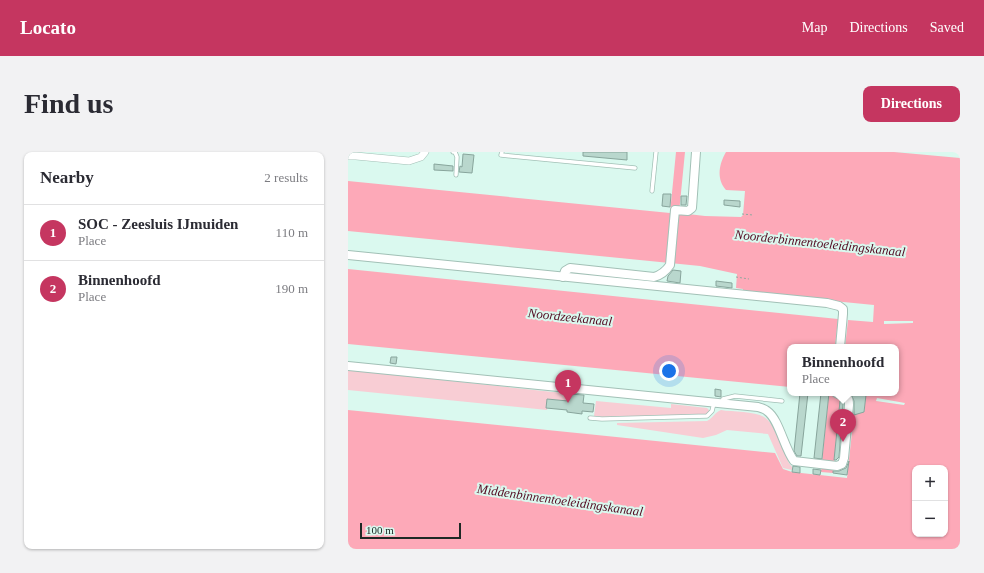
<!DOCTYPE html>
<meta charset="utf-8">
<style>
body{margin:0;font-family:"Times New Roman",serif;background:#f2f2f3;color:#2b2b33}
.controls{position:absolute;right:12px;bottom:12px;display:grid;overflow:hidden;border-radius:8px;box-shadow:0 1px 3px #0004}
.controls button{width:36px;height:36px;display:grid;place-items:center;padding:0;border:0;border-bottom:1px solid #e1e1e2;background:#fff;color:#2b2b33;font:20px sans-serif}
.scale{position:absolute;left:12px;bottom:10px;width:101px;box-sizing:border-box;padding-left:4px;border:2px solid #1d2925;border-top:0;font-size:11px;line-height:14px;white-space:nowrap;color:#1d2925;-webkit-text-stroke:3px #daf9ef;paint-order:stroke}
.you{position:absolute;left:321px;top:219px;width:14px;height:14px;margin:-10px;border:3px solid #fff;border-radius:50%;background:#1a73e8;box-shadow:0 0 0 6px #1a73e833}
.badge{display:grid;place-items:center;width:26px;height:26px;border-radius:50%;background:#c53660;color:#fff;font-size:13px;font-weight:700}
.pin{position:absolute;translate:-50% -33px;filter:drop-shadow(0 1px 2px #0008)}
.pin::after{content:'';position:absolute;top:21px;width:14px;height:12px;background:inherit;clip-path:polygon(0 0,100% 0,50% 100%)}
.popup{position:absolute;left:439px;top:192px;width:112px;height:52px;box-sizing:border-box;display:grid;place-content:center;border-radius:8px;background:#fff;filter:drop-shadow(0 1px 3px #0005);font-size:13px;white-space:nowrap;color:#7c7c81}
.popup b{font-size:15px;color:#2b2b33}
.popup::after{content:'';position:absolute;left:50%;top:100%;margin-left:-8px;border:8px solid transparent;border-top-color:#fff}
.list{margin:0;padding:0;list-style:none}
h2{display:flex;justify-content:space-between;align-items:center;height:52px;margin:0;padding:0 16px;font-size:17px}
h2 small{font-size:13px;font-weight:400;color:#7c7c81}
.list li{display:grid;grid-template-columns:26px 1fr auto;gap:12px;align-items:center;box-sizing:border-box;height:56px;padding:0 16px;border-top:1px solid #e1e1e2}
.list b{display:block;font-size:15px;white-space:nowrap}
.list p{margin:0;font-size:13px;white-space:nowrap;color:#7c7c81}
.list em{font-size:13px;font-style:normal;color:#7c7c81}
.map{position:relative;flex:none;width:612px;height:397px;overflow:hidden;border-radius:8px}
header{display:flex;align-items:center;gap:24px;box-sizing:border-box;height:56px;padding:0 20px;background:#c53660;color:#fff}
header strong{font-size:19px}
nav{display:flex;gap:22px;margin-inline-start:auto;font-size:14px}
.intro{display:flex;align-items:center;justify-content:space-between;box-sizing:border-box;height:96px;padding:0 24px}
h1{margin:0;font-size:28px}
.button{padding:10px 18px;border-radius:8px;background:#c53660;color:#fff;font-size:14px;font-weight:700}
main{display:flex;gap:24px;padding:0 24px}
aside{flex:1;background:#fff;border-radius:8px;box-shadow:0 1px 3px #0004}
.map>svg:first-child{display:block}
.green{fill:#f8cdd4}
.water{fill:#fda9b8;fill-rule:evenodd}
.building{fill:#b9d7cd;stroke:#88a59c}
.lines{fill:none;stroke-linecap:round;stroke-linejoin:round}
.service-casing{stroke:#a2c0b6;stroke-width:5}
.minor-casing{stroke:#a2c0b6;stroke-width:8}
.tertiary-casing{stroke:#a2c0b6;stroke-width:10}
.path{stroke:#90a79f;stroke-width:1;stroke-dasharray:2 2;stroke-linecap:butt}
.service{stroke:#fff;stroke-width:3.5}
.minor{stroke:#fff;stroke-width:7}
.tertiary{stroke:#fff;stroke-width:8}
.labels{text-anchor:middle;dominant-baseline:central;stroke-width:4;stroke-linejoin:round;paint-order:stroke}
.water-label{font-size:13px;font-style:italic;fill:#540b22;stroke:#daf9ef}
</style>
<header>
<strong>Locato</strong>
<nav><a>Map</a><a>Directions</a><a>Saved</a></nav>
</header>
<div class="intro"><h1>Find us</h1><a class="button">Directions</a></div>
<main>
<aside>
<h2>Nearby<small>2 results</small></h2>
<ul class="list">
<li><span class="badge">1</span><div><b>SOC - Zeesluis IJmuiden</b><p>Place</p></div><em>110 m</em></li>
<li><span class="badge">2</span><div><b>Binnenhoofd</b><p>Place</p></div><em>190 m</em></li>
</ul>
</aside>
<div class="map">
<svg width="612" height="397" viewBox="0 0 612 397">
<rect width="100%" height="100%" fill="#daf9ef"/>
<g class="green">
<polygon points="0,218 224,242 224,245 220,245 220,249 200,247 199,258 0,238"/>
<polygon points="248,249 323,256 323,252 359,256 361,258 360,262 355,263 254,265 246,264"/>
<path d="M 373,258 C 385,260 406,259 416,265 C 427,271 436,300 441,311 L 444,315 L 444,318 L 435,316 L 420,282 L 379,278 L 368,283 L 355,286 L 269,273 L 269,271 L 359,269 C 365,266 367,260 373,258 Z"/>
</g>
<g class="water">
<path d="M 328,0 L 337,0 L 331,61 L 357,64 L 393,65 L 395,63 L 397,39 L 378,38 C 368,27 371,12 378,0 L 546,0 L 612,6 L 612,397 L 0,397 L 0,258 L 427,301 L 435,317 L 444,320 L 499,326 L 506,262 L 516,260 L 518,243 L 499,241 L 548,241 L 548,195 L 497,195 L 500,168 L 525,170 L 526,153 L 395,140 L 395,137 L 388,136 L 389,122 L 352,114 L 0,79 L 0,29 L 322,61 ZM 536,169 L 565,169 L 565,171 L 536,172 ZM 529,246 L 557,251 L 556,253 L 528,249 ZM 567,316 L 597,316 L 597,382 L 567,382 Z"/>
<polygon points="0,117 490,167 487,195 442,195 442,235 0,192"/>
<polygon points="481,241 493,241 485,321 473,320"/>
</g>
<g class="building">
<polygon points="235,0 279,0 279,8 235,4"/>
<polygon points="115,2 126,3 124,21 111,20 112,14 114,15"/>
<polygon points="86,12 105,14 105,19 86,18"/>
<polygon points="315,42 323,42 322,55 314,54"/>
<polygon points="333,44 339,44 338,53 333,53"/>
<polygon points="376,48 392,49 392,55 376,53"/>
<polygon points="325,118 333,119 332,131 319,129 320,124"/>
<polygon points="368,129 384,131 384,136 368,134"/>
<polygon points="43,205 49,205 48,212 42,211"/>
<polygon points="367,237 373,238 373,245 367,244"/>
<polygon points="452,241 460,241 453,304 449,304 446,299"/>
<polygon points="473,241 481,241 474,307 466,306"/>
<polygon points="221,242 236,243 235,251 246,252 245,260 234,259 234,262 219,260 219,258 198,256 199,247 220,249"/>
<polygon points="503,242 518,243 516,260 506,263 506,249"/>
<polygon points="492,249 495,249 495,253 491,305 488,308 486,308"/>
<polygon points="501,309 499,323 485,321 485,319 491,319 498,316"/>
<polygon points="445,314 452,315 452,321 444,320"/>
<polygon points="465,317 473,318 472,323 465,322"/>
</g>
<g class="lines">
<defs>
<g id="service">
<polyline points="105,0 107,0 109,5 108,23"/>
<polyline points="154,0 153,3 287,16"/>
<polyline points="304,39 308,0"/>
<polyline points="373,251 375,247 387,244 434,249"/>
<polyline points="242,266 254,267 359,264 364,259 366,251"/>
</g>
<polyline id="minor" points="0,4 8,4 61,9 73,5 77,0"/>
<g id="tertiary">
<polyline points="0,103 479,151 491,154 495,157 495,162 492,195"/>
<path d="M 215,125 L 217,119 L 222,116 L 306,125 C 313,123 318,119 322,113 L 327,58 L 340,59 L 344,56 L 348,0"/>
<path d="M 0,214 L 410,255 C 413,256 417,257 419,259 C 431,267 436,296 446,309 L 489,314 L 494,312 L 496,306 L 501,253 C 501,240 495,246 488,241"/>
</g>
</defs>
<use href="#service" class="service-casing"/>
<use href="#minor" class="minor-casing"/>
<use href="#tertiary" class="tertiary-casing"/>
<g class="path">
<polyline points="394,62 405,63"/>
<polyline points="388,125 401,127"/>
</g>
<use href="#service" class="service"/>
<use href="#minor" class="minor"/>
<use href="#tertiary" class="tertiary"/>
</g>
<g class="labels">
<g class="water-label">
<text transform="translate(472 91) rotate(6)">Noorderbinnentoeleidingskanaal</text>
<text transform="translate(222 165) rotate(6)">Noordzeekanaal</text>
<text transform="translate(212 348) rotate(8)">Middenbinnentoeleidingskanaal</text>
</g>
</g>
</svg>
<div class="controls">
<button>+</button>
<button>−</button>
</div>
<div class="scale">100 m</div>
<div class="you"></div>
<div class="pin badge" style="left:220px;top:251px">1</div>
<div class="pin badge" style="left:495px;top:290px">2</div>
<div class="popup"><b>Binnenhoofd</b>Place</div>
</div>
</main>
